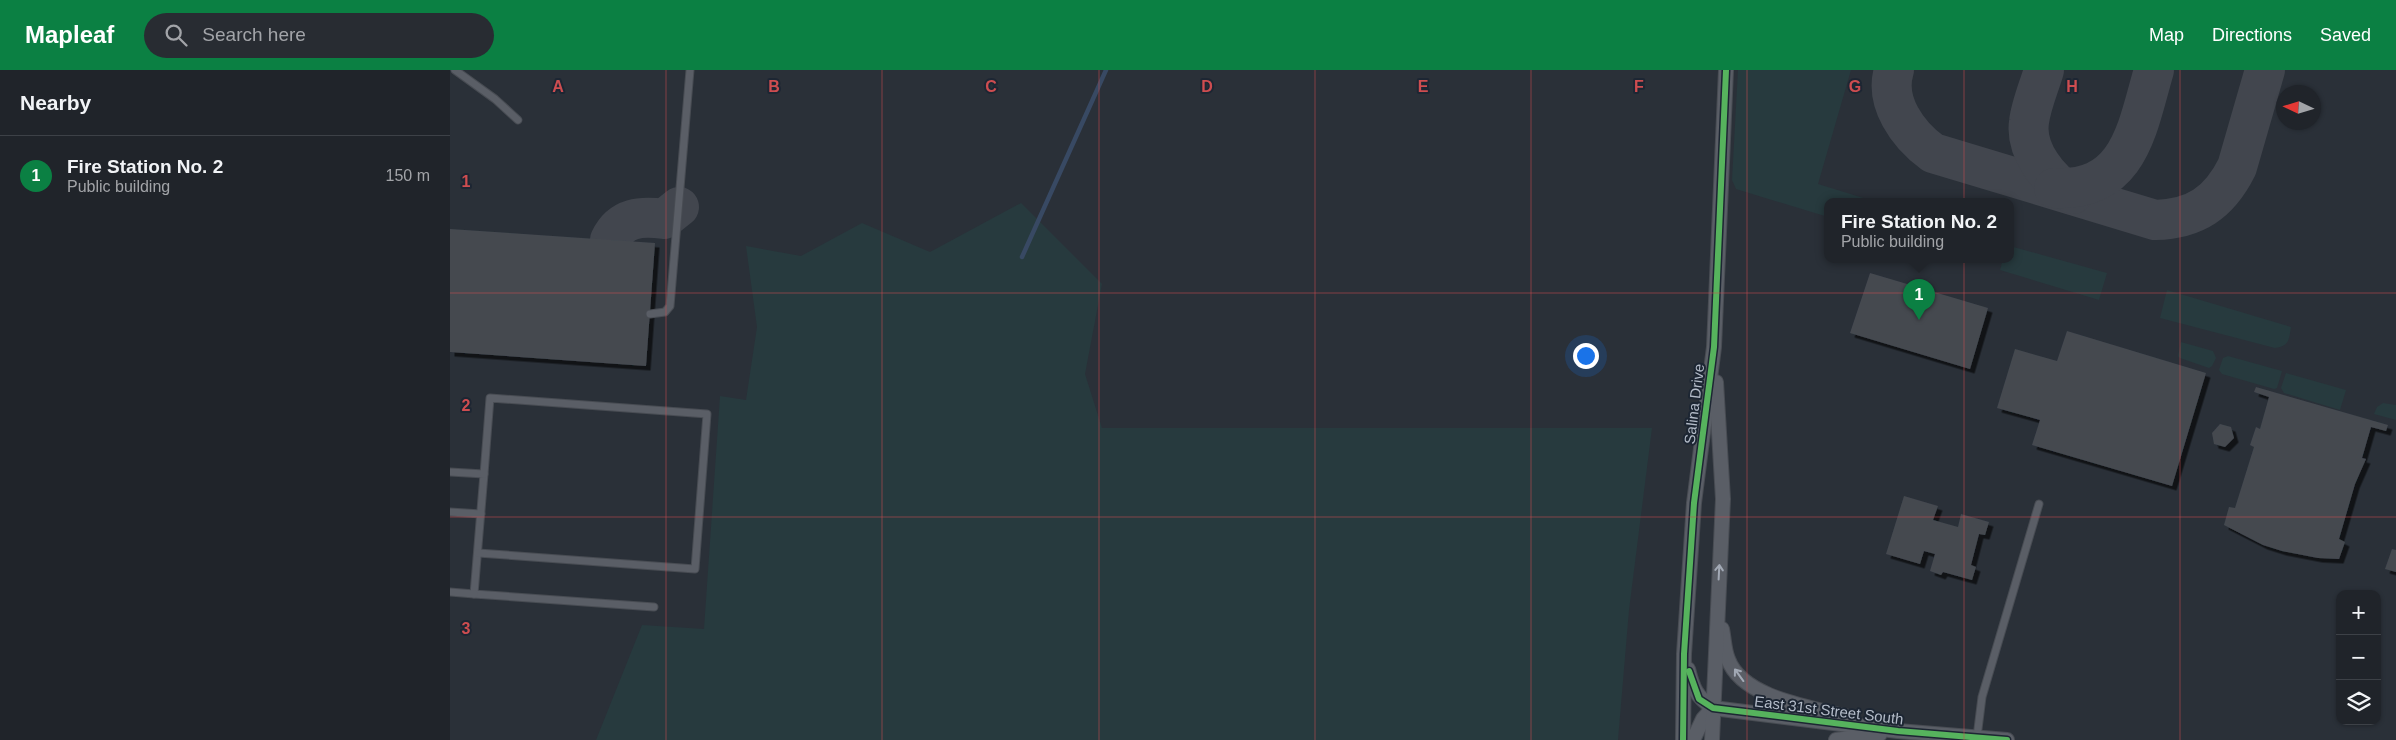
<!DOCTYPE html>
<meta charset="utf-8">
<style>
body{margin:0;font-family:Helvetica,sans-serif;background:#282c32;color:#f1f3f6}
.controls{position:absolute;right:15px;bottom:15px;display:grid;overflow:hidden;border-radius:10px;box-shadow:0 1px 4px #0004}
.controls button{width:45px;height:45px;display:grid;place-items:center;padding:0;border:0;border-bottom:1px solid #3d4147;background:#20242a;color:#f1f3f6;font:25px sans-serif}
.compass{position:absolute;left:1826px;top:15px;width:45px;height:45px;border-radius:50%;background:#20242a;box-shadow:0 1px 4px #0004;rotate:274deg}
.you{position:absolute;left:1135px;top:285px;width:18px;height:18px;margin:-12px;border:4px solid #fff;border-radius:50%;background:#1a73e8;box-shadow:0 0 0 8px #1a73e833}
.badge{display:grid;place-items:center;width:32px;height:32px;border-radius:50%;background:#0b8043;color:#fff;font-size:16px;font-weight:700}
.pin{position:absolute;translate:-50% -41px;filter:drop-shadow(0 1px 2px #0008)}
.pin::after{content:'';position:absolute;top:26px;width:18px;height:15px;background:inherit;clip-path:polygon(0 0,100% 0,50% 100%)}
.popup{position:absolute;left:1374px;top:128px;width:190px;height:65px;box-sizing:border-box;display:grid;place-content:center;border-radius:10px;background:#20242a;filter:drop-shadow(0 1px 4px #0005);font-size:16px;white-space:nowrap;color:#a2a4a8}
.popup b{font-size:19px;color:#f1f3f6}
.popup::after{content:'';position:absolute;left:50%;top:100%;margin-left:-10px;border:10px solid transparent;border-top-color:#20242a}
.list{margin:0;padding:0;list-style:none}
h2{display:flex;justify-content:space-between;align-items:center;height:65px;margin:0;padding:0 20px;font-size:21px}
h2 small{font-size:16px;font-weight:400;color:#a2a4a8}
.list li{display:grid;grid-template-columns:32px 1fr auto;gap:15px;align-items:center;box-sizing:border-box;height:80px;padding:0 20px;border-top:1px solid #3d4147}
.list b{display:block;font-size:19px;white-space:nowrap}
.list p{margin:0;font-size:16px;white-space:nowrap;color:#a2a4a8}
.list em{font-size:16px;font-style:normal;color:#a2a4a8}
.icon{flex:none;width:28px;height:28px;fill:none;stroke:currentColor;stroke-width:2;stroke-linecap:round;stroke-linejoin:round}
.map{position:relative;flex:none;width:1946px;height:670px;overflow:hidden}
header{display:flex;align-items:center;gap:30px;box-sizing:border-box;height:70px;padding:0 25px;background:#0b8043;color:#fff}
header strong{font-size:24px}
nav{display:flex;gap:28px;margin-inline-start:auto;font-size:18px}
.search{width:350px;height:45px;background:#282c32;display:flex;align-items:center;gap:12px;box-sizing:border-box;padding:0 18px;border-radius:28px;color:#a2a4a8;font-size:19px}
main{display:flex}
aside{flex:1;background:#20242a}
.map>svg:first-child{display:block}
.green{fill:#273a3e}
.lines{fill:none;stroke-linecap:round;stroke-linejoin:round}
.stream{stroke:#384963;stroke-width:4.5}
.taxiway{stroke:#42464e;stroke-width:40}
.building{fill:#444950;filter:url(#shadow)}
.lane-casing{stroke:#484c53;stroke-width:9}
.street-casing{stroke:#484c53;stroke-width:16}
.lane{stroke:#5a5e66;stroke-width:7}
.street{stroke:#5a5e66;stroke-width:14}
.cycleway-casing{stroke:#1d2633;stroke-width:9}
.cycleway{stroke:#56b35d;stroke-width:6}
.oneway{stroke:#a2a9b5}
.grid{fill:none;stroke:#ce4d50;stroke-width:1;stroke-opacity:0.55}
.labels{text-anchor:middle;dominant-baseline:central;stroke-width:4;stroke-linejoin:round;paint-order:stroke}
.street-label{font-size:15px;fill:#b4bcc9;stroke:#1d2633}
.grid-label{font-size:16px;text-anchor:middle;font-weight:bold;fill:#ce4d50;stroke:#1d2633;stroke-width:4;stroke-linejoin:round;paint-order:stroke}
</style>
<header>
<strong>Mapleaf</strong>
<div class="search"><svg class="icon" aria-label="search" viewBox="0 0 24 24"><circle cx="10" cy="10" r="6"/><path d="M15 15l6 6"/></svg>Search here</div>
<nav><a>Map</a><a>Directions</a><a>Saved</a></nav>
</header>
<main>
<aside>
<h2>Nearby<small></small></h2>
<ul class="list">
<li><span class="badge">1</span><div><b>Fire Station No. 2</b><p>Public building</p></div><em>150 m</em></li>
</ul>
</aside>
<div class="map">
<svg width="1946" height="670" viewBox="0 0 1946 670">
<defs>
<filter id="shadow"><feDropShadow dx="4.5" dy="4.5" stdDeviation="0" flood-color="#0009"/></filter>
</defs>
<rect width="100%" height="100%" fill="#2a3038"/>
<g class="green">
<polygon points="1288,0 1401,0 1368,114 1423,131 1378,131 1378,147 1286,119 1282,110"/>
<polygon points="571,133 652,214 635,304 652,358 1202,358 1179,540 1168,670 146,670 192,555 254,559 270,326 296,330 307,257 296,176 351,186 412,153 480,182"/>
<polygon points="1560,176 1657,203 1649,230 1550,200 1553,189 1560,189"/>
<path d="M 1717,220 L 1841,257 C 1839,270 1839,276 1825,278 L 1710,248 Z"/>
<polygon points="1731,272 1763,281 1766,288 1762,296 1759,298 1730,288 1728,286"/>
<polygon points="1778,286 1832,301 1827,318 1824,319 1772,304 1769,300 1773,288"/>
<polygon points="1836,303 1896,320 1890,340 1834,323 1831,318"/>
<polygon points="1933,333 1946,335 1946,350 1924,344 1927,337"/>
</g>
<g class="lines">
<polyline class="stream" points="572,187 656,0"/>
<g class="taxiway">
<path d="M 1444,0 C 1434,32 1458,65 1483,83 L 1705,150 C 1745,149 1769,133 1787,97 L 1815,0"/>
<path d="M 1594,0 C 1589,17 1581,35 1579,52 C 1575,80 1599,112 1623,124"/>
<path d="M 1604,118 C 1680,122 1687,58 1704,0"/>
<path d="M 160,170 C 171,147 191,146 214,149 L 229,137"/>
</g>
</g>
<g class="building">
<polygon points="0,159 205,173 196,296 0,282"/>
<polygon points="1420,203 1538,238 1520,299 1400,263"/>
<polygon points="1617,261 1756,303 1722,416 1582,375 1590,350 1547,338 1565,279 1607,291"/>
<polygon points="1806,317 1938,355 1936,361 1921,357 1912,388 1916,389 1905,414 1889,469 1895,472 1889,489 1868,488 1832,481 1813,475 1774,455 1779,437 1785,438 1804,377 1800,375 1806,357 1810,359 1819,327 1804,322"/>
<polygon points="1770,354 1781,357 1784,368 1775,377 1764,374 1762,363"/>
<polygon points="1454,426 1488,436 1483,450 1508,457 1511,444 1539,452 1535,465 1529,464 1521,495 1526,497 1522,510 1493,502 1491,505 1480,501 1485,484 1474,481 1470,494 1436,484"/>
<polygon points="1942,479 1946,480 1946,502 1935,499"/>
</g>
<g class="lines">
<defs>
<g id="lane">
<polyline points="5,0 45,29 68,50"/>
<polyline points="200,244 215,242 220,236 240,0"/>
<polyline points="0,402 34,404 24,524 204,537"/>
<polyline points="0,442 31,444"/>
<polyline points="28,483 245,499 257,344 40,328 34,404"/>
<polyline points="0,522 24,524"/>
<polyline points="1527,667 1532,627 1589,434"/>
</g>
<g id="street">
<path d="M 1272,559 C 1274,568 1274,580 1278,589 C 1292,629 1365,638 1402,648"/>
<path d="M 1238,599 C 1243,619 1246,626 1263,638 L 1448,661 L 1557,670"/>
<polyline points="1233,670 1234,584 1244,433 1264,277 1276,0"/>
<polyline points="1243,670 1253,649 1263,638"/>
<polyline points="1262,670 1273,429 1266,312"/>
<polyline points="1386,670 1430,664"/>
</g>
</defs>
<use href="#lane" class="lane-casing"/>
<use href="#street" class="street-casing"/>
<use href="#lane" class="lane"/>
<use href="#street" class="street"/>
<defs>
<g id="cycleway">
<polyline points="1239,601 1249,629 1263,638 1448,661 1557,670"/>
<polyline points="1233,670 1234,584 1244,433 1264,277 1276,0"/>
</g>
</defs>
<use href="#cycleway" class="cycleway-casing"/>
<use href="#cycleway" class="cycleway"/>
</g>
<defs><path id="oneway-shaft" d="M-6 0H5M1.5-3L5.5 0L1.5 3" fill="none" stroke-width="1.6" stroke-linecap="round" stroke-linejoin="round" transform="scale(1.25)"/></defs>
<g class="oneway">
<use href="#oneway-shaft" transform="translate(1269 502) rotate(-87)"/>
<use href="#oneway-shaft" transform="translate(1289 605) rotate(-126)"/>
</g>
<path class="grid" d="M 216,0 L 216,670M 432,0 L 432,670M 649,0 L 649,670M 865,0 L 865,670M 1081,0 L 1081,670M 1297,0 L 1297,670M 1514,0 L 1514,670M 1730,0 L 1730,670M 0,223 L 1946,223M 0,447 L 1946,447"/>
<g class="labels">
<g class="street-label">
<text transform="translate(1244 334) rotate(-83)">Salina Drive</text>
<text transform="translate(1379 640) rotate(7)">East 31st Street South</text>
</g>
</g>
<g class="grid-label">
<text x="108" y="22">A</text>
<text x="324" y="22">B</text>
<text x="541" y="22">C</text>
<text x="757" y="22">D</text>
<text x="973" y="22">E</text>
<text x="1189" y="22">F</text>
<text x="1405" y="22">G</text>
<text x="1622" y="22">H</text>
<text x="16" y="117">1</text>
<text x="16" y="341">2</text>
<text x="16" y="564">3</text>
</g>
</svg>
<div class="controls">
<button>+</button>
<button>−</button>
<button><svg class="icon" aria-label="layers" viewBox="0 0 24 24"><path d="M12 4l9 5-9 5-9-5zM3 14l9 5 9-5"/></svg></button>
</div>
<svg class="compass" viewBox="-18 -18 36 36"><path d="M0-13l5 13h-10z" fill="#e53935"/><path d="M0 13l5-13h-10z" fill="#a2a4a8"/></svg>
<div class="you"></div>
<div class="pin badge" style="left:1469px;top:250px">1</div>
<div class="popup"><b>Fire Station No. 2</b>Public building</div>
</div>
</main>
